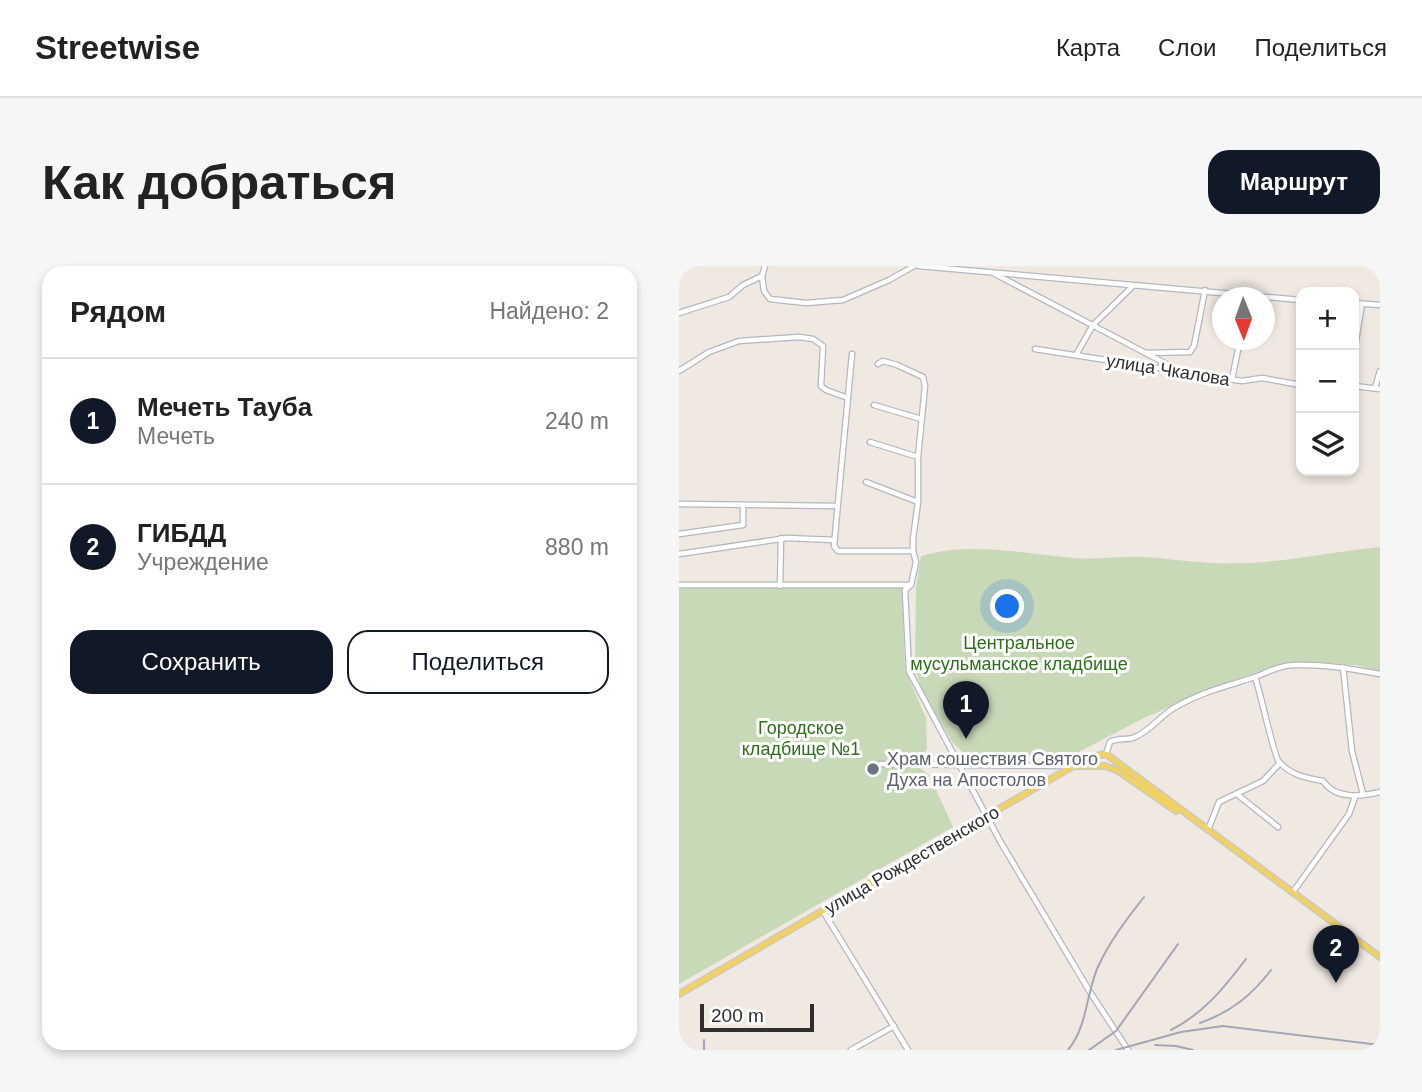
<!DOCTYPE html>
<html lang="ru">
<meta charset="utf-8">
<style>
body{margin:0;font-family:Helvetica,sans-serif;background:#f6f6f6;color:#222}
.controls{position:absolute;right:21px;top:21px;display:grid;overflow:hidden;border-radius:14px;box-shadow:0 4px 10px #0003}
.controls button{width:63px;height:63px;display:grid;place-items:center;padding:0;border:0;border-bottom:2px solid #e0e0e0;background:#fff;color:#222;font:35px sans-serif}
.compass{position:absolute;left:533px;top:21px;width:63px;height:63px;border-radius:50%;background:#fff;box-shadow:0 4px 10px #0003;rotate:179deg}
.scale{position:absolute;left:21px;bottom:18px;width:114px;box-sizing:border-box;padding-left:7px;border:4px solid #2e2e2e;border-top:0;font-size:19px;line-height:24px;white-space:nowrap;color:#2e2e2e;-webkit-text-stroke:5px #fff;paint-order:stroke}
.you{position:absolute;left:329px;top:341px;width:24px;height:24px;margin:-18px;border:5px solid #fff;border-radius:50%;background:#1a73e8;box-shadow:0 0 0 10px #1a73e833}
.badge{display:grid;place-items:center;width:46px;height:46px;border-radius:50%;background:#111827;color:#fff;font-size:23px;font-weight:700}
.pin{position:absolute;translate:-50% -58px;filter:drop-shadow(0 2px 4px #0008)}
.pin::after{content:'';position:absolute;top:37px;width:24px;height:21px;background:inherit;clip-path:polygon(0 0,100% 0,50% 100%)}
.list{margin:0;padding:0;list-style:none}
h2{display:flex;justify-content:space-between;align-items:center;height:91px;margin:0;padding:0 28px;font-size:30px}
h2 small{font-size:23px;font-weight:400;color:#767676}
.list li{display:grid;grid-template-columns:46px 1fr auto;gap:21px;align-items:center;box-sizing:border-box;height:126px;padding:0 28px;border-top:2px solid #e0e0e0}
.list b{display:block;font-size:26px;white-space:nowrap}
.list p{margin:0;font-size:23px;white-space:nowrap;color:#767676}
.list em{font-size:23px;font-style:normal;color:#767676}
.actions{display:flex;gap:14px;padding:21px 28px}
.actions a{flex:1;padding:16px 0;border:2px solid #111827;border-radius:21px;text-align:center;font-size:24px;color:#111827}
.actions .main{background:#111827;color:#fff}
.icon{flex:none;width:38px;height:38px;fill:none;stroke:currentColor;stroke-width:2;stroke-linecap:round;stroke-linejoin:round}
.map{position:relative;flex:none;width:701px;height:784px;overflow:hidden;border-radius:21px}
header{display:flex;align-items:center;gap:42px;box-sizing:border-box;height:98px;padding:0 35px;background:#fff;border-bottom:2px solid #e0e0e0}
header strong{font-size:33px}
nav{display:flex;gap:38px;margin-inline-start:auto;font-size:24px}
.intro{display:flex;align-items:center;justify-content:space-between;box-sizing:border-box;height:168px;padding:0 42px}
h1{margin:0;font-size:49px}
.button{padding:18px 32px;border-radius:21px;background:#111827;color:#fff;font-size:24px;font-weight:700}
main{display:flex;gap:42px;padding:0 42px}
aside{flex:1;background:#fff;border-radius:21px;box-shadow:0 4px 10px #0003}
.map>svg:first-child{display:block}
.cemetery{fill:#c8d9b8}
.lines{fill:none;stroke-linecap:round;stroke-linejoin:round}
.minor-casing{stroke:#b4b7c1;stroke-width:7}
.major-casing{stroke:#c9c9c9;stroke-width:8}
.minor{stroke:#fff;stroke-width:4.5}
.major{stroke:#f2d163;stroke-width:5}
.rail{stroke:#a3a6b8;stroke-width:2}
.worship-dot{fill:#6b7280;stroke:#fff;stroke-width:2.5}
.labels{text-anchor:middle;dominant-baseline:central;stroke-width:6;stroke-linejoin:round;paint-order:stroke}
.street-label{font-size:18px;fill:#2e2e2e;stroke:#fff}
.park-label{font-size:18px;fill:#2c6e1b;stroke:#fff}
.worship-label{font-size:18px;fill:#5b616d;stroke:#fff;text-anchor:start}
</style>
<header>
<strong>Streetwise</strong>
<nav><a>Карта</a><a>Слои</a><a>Поделиться</a></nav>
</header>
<div class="intro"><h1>Как добраться</h1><a class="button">Маршрут</a></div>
<main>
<aside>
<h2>Рядом<small>Найдено: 2</small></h2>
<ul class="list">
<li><span class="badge">1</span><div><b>Мечеть Тауба</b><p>Мечеть</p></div><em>240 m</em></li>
<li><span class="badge">2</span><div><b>ГИБДД</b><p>Учреждение</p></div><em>880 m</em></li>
</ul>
<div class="actions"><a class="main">Сохранить</a><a>Поделиться</a></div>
</aside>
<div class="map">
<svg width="701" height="784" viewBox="0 0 701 784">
<rect width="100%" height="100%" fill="#efe9e1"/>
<g class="cemetery">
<path d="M 701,281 L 701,405 L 676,399 L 639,396 L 602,398 L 535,421 L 465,452 L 394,489 L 287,489 L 273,476 L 243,423 L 236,402 L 237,321 L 242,290 C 292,275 344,288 395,292 C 417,294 441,290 464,291 C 487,292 510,296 533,297 C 590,300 644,287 701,281 Z"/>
<polygon points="223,320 226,404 247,452 248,483 241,492 241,502 250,509 250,522 257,524 274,561 0,718 0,322"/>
</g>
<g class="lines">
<defs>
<g id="minor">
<polyline points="240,0 622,34"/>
<polyline points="316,8 497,103"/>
<polyline points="83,10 85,25 91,33 127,37 164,34 210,14 235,0"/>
<polyline points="675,37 701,39"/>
<polyline points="0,47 50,31 64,19 83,10 86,0"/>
<polyline points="356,83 563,115 583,112 622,119"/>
<polyline points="467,87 511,86 515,80 526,24"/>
<polyline points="675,87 683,38"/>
<polyline points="173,88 155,280 159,285 234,285"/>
<polyline points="397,89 414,59 454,20"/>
<polyline points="199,98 204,95 218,99 244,111 246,120 239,191 239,236 234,273 234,285 237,296 232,319 226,324 230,405 321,575 411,726 449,784"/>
<polyline points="0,105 30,86 60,75 120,71 134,73 144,80 142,120 147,124 169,132"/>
<polyline points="553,113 561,74"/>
<polyline points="675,120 701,123"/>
<polyline points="696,122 701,105"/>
<polyline points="195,139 242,153"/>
<polyline points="191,176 239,191"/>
<polyline points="187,216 239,236"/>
<polyline points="0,238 158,240"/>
<polyline points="0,268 64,259 64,239"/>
<polyline points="0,288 108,272 155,274"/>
<polyline points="0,319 230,319"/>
<polyline points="101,320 102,272"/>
<polyline points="664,401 673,485 684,528"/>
<path d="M 576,411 C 581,424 595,491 600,496 C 612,509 627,512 644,515 C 656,533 682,531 701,526"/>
<path d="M 427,488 L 431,476 C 441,471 448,475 456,471 C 471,465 481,450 495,442 C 518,428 544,421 570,413 C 586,408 599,399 616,399 C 645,398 673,403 701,408"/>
<polyline points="201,498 396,500"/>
<polyline points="559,529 599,561"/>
<polyline points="529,564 540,536 584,515 601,497"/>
<polyline points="614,626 670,548 676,531"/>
<polyline points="144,645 229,784"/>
<polyline points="172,784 215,760"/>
</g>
<g id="major">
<polyline points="398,500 426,500 438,504 497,545"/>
<polyline points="0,728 408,492 427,488 701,691"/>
</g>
</defs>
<use href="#minor" class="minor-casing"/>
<use href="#major" class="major-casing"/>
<use href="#minor" class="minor"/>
<use href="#major" class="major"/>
<g class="rail">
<path d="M 521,757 C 552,746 573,729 592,704"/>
<path d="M 492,764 C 524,748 545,722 567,693"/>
<polyline points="25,774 25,784"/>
<polyline points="476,779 497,780 514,784"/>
<path d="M 389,784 C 408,761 407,730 418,703 C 430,676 447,654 465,631"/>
<polyline points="410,784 437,765 499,678"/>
<polyline points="437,784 502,766 544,760 701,779"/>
</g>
</g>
<circle class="worship-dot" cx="194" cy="503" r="7"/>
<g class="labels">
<g class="street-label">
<text transform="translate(489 104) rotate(9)">улица Чкалова</text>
<text transform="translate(233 594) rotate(-30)">улица Рождественского</text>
</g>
<g class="park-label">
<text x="340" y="377">Центральное<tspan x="340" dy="21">мусульманское кладбище</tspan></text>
<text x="122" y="462">Городское<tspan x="122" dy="21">кладбище №1</tspan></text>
</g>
<g class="worship-label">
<text x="208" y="493">Храм сошествия Святого<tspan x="208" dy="21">Духа на Апостолов</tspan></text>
</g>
</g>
</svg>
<div class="controls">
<button>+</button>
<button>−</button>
<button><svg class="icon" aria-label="layers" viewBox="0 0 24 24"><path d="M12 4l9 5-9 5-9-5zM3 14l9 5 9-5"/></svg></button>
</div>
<svg class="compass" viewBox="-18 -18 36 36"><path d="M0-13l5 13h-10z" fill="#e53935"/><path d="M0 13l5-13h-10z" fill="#767676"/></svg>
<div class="scale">200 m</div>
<div class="you"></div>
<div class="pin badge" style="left:287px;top:473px">1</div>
<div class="pin badge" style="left:657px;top:717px">2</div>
</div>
</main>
